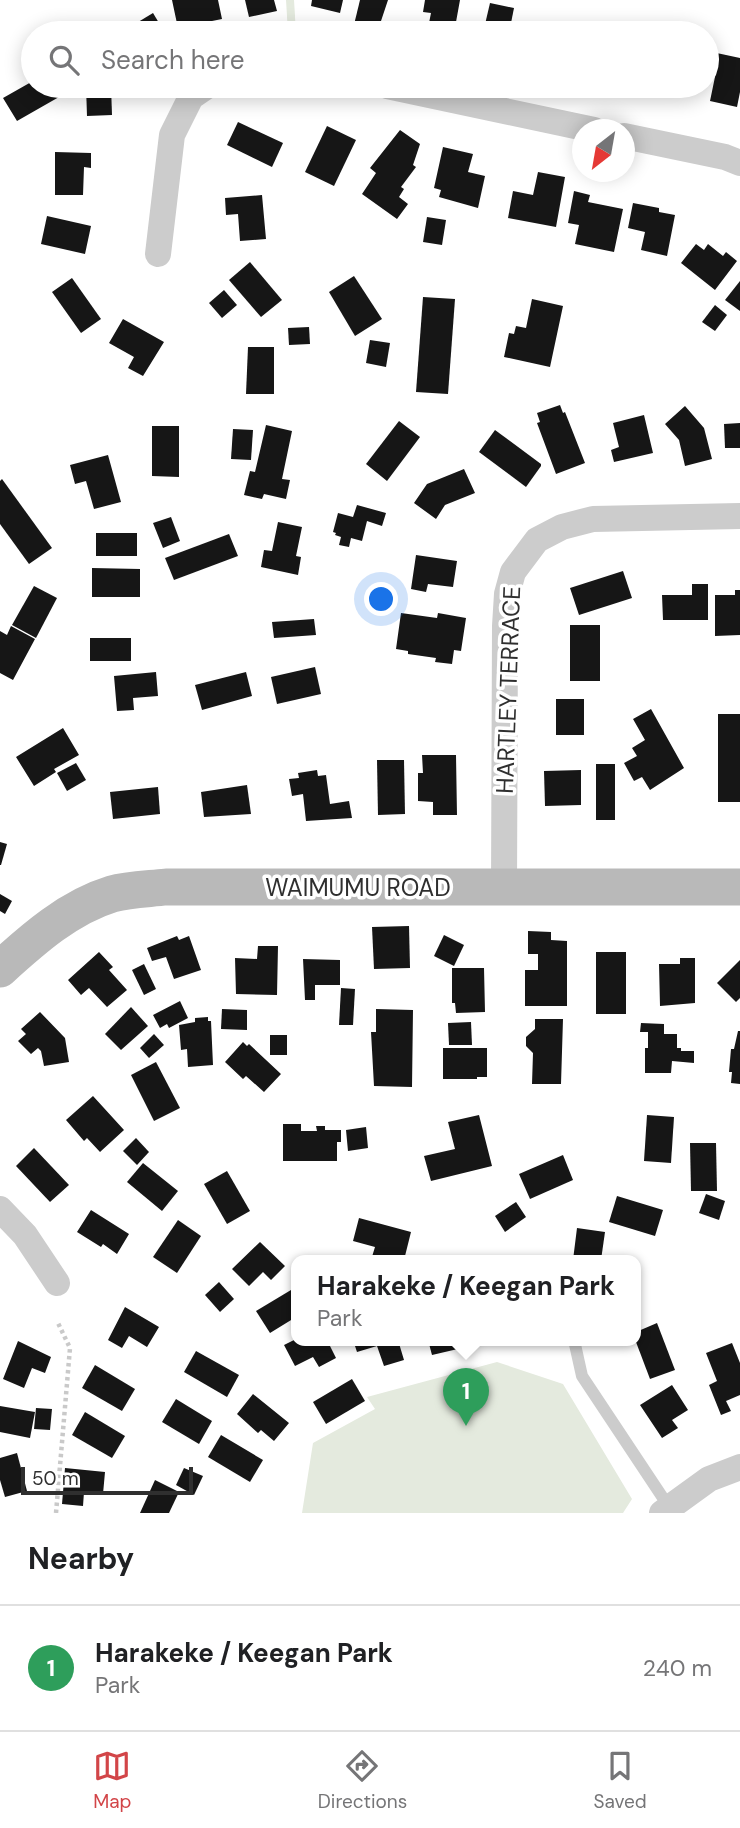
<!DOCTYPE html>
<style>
body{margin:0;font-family:"DM Sans",sans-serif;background:#f6f6f6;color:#202124}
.compass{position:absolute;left:572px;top:119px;width:63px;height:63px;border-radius:50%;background:#fff;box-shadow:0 4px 18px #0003;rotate:211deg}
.scale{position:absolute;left:21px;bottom:18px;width:172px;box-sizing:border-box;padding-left:7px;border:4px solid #2f2f2f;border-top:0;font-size:19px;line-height:24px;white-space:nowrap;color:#2f2f2f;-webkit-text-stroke:5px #fff;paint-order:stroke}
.you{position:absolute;left:382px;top:600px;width:24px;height:24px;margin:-18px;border:5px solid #fff;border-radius:50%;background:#1a73e8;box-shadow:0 0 0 10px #1a73e833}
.badge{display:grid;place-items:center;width:46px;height:46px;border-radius:50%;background:#d24548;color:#fff;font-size:23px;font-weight:700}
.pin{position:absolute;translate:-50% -58px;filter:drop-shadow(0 2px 4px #0008)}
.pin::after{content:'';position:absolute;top:37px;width:24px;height:21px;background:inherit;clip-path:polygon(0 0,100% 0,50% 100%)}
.popup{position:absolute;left:291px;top:1255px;width:350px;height:91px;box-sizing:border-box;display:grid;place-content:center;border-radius:14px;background:#fff;filter:drop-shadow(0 2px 5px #0005);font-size:23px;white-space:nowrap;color:#757577}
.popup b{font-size:26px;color:#202124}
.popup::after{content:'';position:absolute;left:50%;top:100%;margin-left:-14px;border:14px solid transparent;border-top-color:#fff}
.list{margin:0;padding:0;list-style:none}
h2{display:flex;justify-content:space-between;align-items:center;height:91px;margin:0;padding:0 28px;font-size:30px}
h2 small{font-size:23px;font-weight:400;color:#757577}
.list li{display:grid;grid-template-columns:46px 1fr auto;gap:21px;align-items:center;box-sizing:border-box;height:126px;padding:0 28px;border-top:2px solid #e0e0e0}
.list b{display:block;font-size:26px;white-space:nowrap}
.list p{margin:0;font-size:23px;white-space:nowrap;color:#757577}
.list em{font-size:23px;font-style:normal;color:#757577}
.icon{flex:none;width:38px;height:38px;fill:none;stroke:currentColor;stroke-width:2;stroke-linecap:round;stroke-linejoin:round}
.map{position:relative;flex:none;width:740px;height:1513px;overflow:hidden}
.search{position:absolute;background:#fff;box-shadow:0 4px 18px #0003;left:21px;right:21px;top:21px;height:77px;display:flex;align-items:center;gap:18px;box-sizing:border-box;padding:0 24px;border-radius:38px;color:#757577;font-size:26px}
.sheet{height:217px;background:#fff}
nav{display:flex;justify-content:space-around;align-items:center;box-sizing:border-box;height:98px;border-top:2px solid #e0e0e0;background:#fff;font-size:19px;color:#757577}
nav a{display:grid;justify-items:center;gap:4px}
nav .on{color:#d24548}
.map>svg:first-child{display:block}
.green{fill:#e4eade}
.building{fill:#161616}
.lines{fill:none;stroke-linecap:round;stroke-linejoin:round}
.path{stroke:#c9c9c9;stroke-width:4.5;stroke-dasharray:3.5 3.5;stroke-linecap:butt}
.lane{stroke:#ccc;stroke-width:12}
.street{stroke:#ccc;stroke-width:26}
.secondary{stroke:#b9b9b9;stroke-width:37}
.labels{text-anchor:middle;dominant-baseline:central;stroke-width:7;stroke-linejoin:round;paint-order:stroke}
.street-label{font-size:24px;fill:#2f2f2f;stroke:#fff}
</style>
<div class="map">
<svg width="740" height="1513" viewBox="0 0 740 1513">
<rect width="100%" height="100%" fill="#fff"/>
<g class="green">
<polygon points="286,0 294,0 296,33 288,33"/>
<polygon points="497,1362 563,1384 632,1499 623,1513 302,1513 313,1443 375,1409 367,1397"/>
</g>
<g class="building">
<polygon points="172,0 218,0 222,19 202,23 203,28 179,33"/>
<polygon points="245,0 274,0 277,11 249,17"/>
<polygon points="312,0 343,0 340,13 311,6"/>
<polygon points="360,0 388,0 377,33 352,33"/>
<polygon points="425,0 460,0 454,33 427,33 431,13 423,12"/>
<polygon points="490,3 514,8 509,33 483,33"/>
<polygon points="153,13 165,33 120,33"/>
<polygon points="554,28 572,32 572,33 553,33"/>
<polygon points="591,28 609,32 609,33 590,33"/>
<polygon points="712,52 740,58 740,92 737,107 710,101 716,72 708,70"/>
<polygon points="33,81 33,86 52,86 59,97 17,121 3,98"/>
<polygon points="86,86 111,86 112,115 87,116"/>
<polygon points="664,86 686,86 685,91"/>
<polygon points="238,122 283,143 272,167 227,145"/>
<polygon points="327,126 356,140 334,186 305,172"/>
<polygon points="400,130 420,144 413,165 416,167 401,187 404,189 399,197 408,204 397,219 362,194 376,173 370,168"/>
<polygon points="443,147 473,154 468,172 485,176 478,208 439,197 441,190 434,188"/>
<polygon points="55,152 91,153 91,168 84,167 83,195 55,195"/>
<polygon points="538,172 565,177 556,227 508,218 513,191 533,195"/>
<polygon points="574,191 590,195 588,202 623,209 614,252 575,244 579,225 568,223"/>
<polygon points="262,195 266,239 240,241 238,214 226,215 225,198"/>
<polygon points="633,203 659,208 659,212 675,215 667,256 641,250 645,232 628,228"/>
<polygon points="47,216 91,226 85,254 41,244"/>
<polygon points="427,217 446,220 442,245 423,242"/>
<polygon points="696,244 704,250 708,244 723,256 726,252 737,261 715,290 681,263"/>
<polygon points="250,262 282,300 261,317 229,280"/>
<polygon points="354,276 382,319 355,336 329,292"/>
<polygon points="72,278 101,319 81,333 52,292"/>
<polygon points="740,281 740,311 725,300"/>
<polygon points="224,290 237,305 222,318 209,303"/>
<polygon points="423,297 455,299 448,394 416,392"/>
<polygon points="532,299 563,306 550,367 504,357 509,333 514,334 516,326 526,328"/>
<polygon points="715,305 727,315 715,331 702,322"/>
<polygon points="123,319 164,342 143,376 128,368 134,357 109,343"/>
<polygon points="309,327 310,344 289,345 288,328"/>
<polygon points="370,340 390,343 386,367 366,363"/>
<polygon points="248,347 274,347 274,394 246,394"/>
<polygon points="560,405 563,413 565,412 585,463 556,474 537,423 540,422 537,413"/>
<polygon points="685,406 704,428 712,459 685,466 679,440 665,424"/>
<polygon points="644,415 653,453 614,462 611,450 619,447 613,423"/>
<polygon points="399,421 420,437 387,481 366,464"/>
<polygon points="740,423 740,448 725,448 724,424"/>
<polygon points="266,425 292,431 282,479 290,480 286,499 264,494 262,499 244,495 250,471 255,472"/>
<polygon points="152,426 179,426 179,477 152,476"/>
<polygon points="233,429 253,430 251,460 231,459"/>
<polygon points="495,430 541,464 541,466 526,487 479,452"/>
<polygon points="108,455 121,502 94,509 86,481 75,484 70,465"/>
<polygon points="464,469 475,493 445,505 436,519 414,503 427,484"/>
<polygon points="2,479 52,548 29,564 0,524 0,481"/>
<polygon points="357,505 386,513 382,526 367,521 362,541 351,538 349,547 339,545 341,537 335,535 336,533 333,532 338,513 353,517"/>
<polygon points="171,517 180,541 163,548 153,523"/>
<polygon points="278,522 302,527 296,556 301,557 298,575 261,567 264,550 272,551"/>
<rect x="96" y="533" width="41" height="23"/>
<polygon points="229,534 238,556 174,580 165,558"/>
<polygon points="416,555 457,561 453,587 428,584 426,592 411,589"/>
<polygon points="92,568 140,569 140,597 92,597"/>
<polygon points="623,571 632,598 579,615 570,588"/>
<polygon points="692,584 708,584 708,620 663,620 662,595 692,595"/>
<polygon points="34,586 57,598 36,638 12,625"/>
<polygon points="735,590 740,590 740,635 715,636 715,595 735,595"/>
<polygon points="401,613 437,618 438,613 466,618 461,651 454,650 452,664 435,662 436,658 408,654 408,651 396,649"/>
<polygon points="314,619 316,635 274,638 272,622"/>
<rect x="570" y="625" width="30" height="56"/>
<polygon points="11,626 35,639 13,680 0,673 0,631 7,635"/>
<rect x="90" y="638" width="41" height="23"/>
<polygon points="315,667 321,694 277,704 271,677"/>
<polygon points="156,672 158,696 133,698 134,710 117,711 114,676"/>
<polygon points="246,672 252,696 202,710 195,685"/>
<rect x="556" y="699" width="28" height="36"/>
<polygon points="651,709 684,768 650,790 642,777 634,781 624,763 637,756 632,748 645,740 633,719"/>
<rect x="718" y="714" width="22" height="88"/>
<polygon points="63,728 79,755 54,769 56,772 34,786 16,757"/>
<polygon points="422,755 456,755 457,815 433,815 433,802 418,801 418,773 423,773"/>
<polygon points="377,760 404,760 405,814 378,815"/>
<polygon points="76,763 86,780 67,791 57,773"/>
<rect x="596" y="764" width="19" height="56"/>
<polygon points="317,770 318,776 326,775 330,804 349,801 352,818 306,821 303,794 292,796 289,779 299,778 298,773"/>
<polygon points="581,770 581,805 545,806 544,771"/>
<polygon points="247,785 251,814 204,817 201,792"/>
<polygon points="158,787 160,814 113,819 110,792"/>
<polygon points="0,842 7,844 1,865 0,865"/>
<polygon points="0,894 12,901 5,914 0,911"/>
<polygon points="409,926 410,968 374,969 372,927"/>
<polygon points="528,931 551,932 551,940 567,941 567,1006 525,1006 525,970 538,970 538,954 528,954"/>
<polygon points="444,935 464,945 454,966 434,956"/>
<polygon points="177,936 179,940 189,936 201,970 174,979 166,957 152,961 147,948"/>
<polygon points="258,946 278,946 277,995 236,994 235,958 257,959"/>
<polygon points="99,952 113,967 109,970 127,990 107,1007 89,988 81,995 68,980"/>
<rect x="596" y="952" width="30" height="62"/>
<polygon points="680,958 695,958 695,1003 660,1006 659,964 680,964"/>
<polygon points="303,959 340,960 340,985 315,985 315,1000 305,1000"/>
<polygon points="740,960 740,998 736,1002 717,983"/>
<polygon points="144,964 156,989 144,995 132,970"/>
<polygon points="452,968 484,968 485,1012 456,1013 455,1003 452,1003"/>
<polygon points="341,988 355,989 353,1025 339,1025"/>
<polygon points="180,1001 188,1018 169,1028 167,1024 160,1028 153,1015"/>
<polygon points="131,1007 148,1026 121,1050 105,1034"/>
<polygon points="222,1009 247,1010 247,1030 221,1029"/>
<polygon points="376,1009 413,1010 412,1087 374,1086 371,1032 376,1032"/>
<polygon points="40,1012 65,1038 69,1062 44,1066 41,1051 38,1048 31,1054 18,1041 26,1034 21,1029"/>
<polygon points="208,1017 208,1021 211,1021 213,1065 188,1067 187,1049 181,1050 179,1025 195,1022 195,1018"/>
<polygon points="535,1019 563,1019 561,1084 532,1084 533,1053 526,1046 526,1037 535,1029"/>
<polygon points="471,1022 472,1045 449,1045 448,1023"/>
<polygon points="641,1023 664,1024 664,1034 677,1034 677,1048 681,1048 681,1051 694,1051 694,1063 672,1061 671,1073 645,1073 645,1048 648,1048 648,1032 640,1032"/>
<polygon points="738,1031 740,1031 740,1084 731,1083 732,1072 729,1072 731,1049 734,1049"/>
<polygon points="154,1034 164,1045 149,1058 140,1048"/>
<rect x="270" y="1035" width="17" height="20"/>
<polygon points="243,1042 247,1046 249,1044 281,1074 264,1092 246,1076 243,1079 225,1062"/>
<polygon points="443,1048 487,1048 487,1077 477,1077 477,1079 443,1079"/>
<polygon points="156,1062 180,1108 154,1121 131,1075"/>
<polygon points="93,1096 124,1130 100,1152 87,1138 84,1141 66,1120"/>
<polygon points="479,1115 492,1166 431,1181 424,1156 455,1149 448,1122"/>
<polygon points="647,1115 674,1117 671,1163 644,1161"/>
<polygon points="283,1124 301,1124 301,1131 317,1131 316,1126 325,1126 325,1130 341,1130 341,1142 337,1142 337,1161 283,1161"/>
<polygon points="366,1127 368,1148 348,1151 346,1130"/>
<polygon points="136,1138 149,1152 137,1165 123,1151"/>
<polygon points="690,1143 716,1143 717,1191 691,1191"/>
<polygon points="34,1148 69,1185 50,1202 16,1166"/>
<polygon points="563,1155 573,1180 530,1199 519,1174"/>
<polygon points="143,1163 178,1191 162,1211 127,1182"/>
<polygon points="227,1171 250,1211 227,1224 204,1184"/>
<polygon points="706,1194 725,1201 719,1220 699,1213"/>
<polygon points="617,1196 663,1210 655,1236 609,1222"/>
<polygon points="516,1202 526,1217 505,1232 495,1216"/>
<polygon points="91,1210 129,1234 117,1254 103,1244 101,1247 77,1232"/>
<polygon points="359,1218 411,1232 404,1260 371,1260 375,1247 353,1241"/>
<polygon points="178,1220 201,1236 177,1273 153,1257"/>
<polygon points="577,1228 605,1232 601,1260 573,1260"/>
<polygon points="260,1242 285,1266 271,1280 263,1272 249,1286 232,1269"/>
<polygon points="219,1282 234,1299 220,1312 205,1295"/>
<polygon points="296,1287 296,1317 270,1333 256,1311"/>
<polygon points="125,1307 159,1327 147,1347 129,1336 122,1348 108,1340"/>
<polygon points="657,1323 675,1370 650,1379 636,1342 636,1332"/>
<polygon points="296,1339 327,1340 336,1358 319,1367 313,1357 295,1366 284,1345"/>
<polygon points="353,1340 398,1340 404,1360 384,1366 377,1346 357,1352"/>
<polygon points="428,1340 460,1340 462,1348 432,1355"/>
<polygon points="18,1341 51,1357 45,1373 32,1368 24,1388 3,1379"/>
<polygon points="732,1343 740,1363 740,1395 726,1401 731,1411 721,1415 709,1385 717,1381 706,1353"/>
<polygon points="196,1351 239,1375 227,1397 184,1372"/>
<polygon points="95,1365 135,1389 122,1411 82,1388"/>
<polygon points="352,1379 365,1401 326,1424 313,1402"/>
<polygon points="672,1385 688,1410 672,1420 678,1428 662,1438 640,1405"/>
<polygon points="253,1394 289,1423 274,1441 261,1430 258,1433 237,1414"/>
<polygon points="176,1399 212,1421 199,1444 162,1422"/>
<polygon points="0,1406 35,1412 30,1438 0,1432"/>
<polygon points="36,1408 52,1409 50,1430 34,1429"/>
<polygon points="85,1412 125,1436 112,1458 72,1435"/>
<polygon points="221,1435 263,1460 250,1482 208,1457"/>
<polygon points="17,1453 27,1491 5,1497 0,1480 0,1458"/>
<polygon points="65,1468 105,1472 103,1494 84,1492 83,1506 62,1504"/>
<polygon points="184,1468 203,1476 194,1495 176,1485"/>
<polygon points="155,1480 179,1492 169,1513 140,1513"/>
</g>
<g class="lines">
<polyline class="path" points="56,1513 70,1348 58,1323"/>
<polyline class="lane" points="574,1340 582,1376 669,1507"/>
<g class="street">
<polyline points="387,86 594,130"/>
<polyline points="624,136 725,157 740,163"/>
<polyline points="158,254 172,135 191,97 207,86"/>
<polyline points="504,888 505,626 507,594 513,572 537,540 562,527 593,519 740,516"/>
<polyline points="0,1209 25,1235 57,1283"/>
<polyline points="662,1513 709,1479 740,1467"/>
</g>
<path class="secondary" d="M 0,969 C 33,939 69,907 112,894 C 129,889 149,889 166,887 L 740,887"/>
</g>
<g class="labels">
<g class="street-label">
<text transform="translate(508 690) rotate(-88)">HARTLEY TERRACE</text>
<text x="358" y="887">WAIMUMU ROAD</text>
</g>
</g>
</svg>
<svg class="compass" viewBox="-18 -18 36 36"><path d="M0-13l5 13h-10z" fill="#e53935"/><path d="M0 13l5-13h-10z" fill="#757577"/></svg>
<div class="scale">50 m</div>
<div class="you"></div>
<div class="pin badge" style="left:466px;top:1426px;background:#2e9e5b">1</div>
<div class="popup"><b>Harakeke / Keegan Park</b>Park</div>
<div class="search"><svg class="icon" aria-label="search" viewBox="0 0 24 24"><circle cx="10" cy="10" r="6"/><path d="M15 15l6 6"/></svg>Search here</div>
</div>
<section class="sheet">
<h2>Nearby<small></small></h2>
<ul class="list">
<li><span class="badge" style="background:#2e9e5b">1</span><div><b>Harakeke / Keegan Park</b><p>Park</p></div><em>240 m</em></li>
</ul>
</section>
<nav>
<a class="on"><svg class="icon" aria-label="map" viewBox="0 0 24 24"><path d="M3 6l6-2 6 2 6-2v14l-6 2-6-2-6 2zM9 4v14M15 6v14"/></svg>Map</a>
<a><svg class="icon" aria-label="directions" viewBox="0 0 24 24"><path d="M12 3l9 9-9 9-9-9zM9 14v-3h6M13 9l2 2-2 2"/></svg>Directions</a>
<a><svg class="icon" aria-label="saved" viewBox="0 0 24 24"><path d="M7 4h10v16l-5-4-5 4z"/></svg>Saved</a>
</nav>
